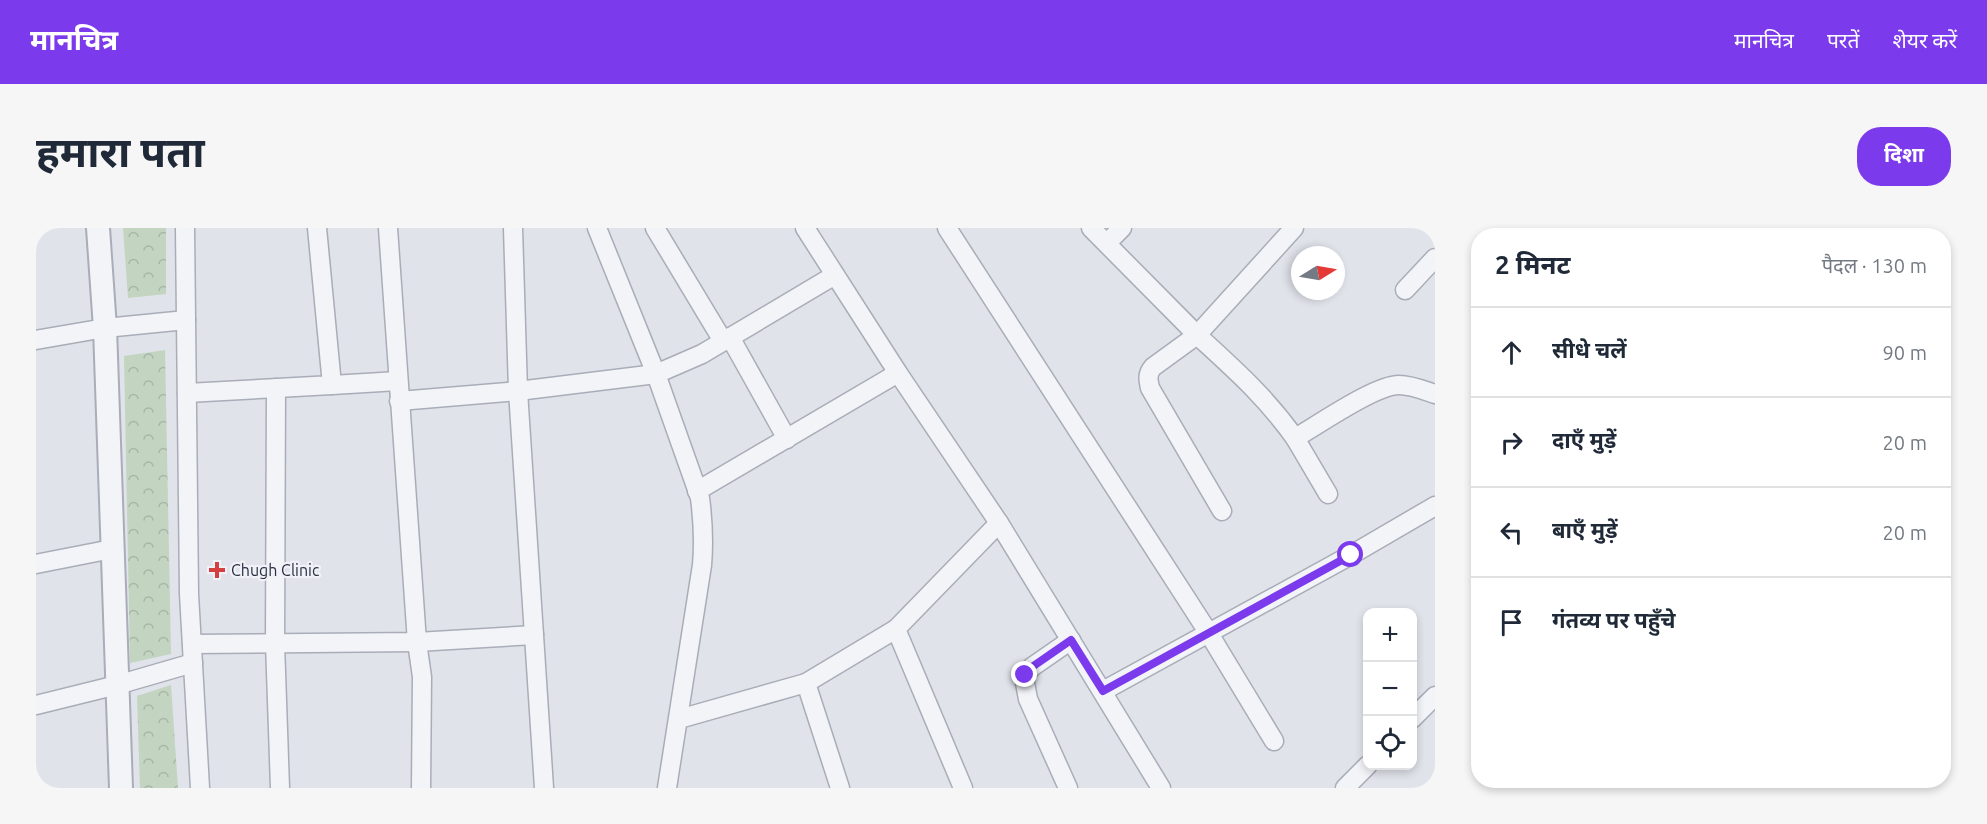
<!DOCTYPE html>
<html lang="hi">
<meta charset="utf-8">
<style>
body{margin:0;font-family:Ubuntu,"Noto Sans Devanagari",sans-serif;background:#f6f6f7;color:#1f2937}
.controls{position:absolute;right:18px;bottom:18px;display:grid;overflow:hidden;border-radius:12px;box-shadow:0 3px 9px #0003}
.controls button{width:54px;height:54px;display:grid;place-items:center;padding:0;border:0;border-bottom:2px solid #e0e1e3;background:#fff;color:#1f2937;font:30px sans-serif}
.compass{position:absolute;left:1255px;top:18px;width:54px;height:54px;border-radius:50%;background:#fff;box-shadow:0 3px 9px #0003;rotate:79deg}
.stop{position:absolute;width:18px;height:18px;margin:-14px;border:4px solid #7c3aed;border-radius:50%;background:#fff}
.stop.end{background:#7c3aed;border-color:#fff;box-shadow:0 2px 6px #0008}
.list{margin:0;padding:0;list-style:none}
h2{display:flex;justify-content:space-between;align-items:center;height:78px;margin:0;padding:0 24px;font-size:26px}
h2 small{font-size:20px;font-weight:400;color:#747a83}
.list li{display:grid;grid-template-columns:39px 1fr auto;gap:18px;align-items:center;box-sizing:border-box;height:90px;padding:0 24px;border-top:2px solid #e0e1e3}
.list b{display:block;font-size:22px;white-space:nowrap}
.list em{font-size:20px;font-style:normal;color:#747a83}
.icon{flex:none;width:33px;height:33px;fill:none;stroke:currentColor;stroke-width:2;stroke-linecap:round;stroke-linejoin:round}
.map{position:relative;flex:none;width:1399px;height:560px;overflow:hidden;border-radius:24px}
header{display:flex;align-items:center;gap:36px;box-sizing:border-box;height:84px;padding:0 30px;background:#7c3aed;color:#fff}
header strong{font-size:28px}
nav{display:flex;gap:33px;margin-inline-start:auto;font-size:21px}
.intro{display:flex;align-items:center;justify-content:space-between;box-sizing:border-box;height:144px;padding:0 36px}
h1{margin:0;font-size:42px}
.button{padding:15px 27px;border-radius:24px;background:#7c3aed;color:#fff;font-size:21px;font-weight:700}
main{display:flex;gap:36px;padding:0 36px}
aside{flex:1;background:#fff;border-radius:24px;box-shadow:0 3px 9px #0003}
.map>svg:first-child{display:block}
.park{fill:url(#park-crowns)}
.lines{fill:none;stroke-linecap:round;stroke-linejoin:round}
.minor-casing{stroke:#a9adb8;stroke-width:21}
.tertiary-casing{stroke:#a9adb8;stroke-width:26}
.minor{stroke:#f3f4f8;stroke-width:18}
.tertiary{stroke:#f3f4f8;stroke-width:22}
.route{stroke:#7c3aed;stroke-width:8}
.poi-dot{fill:#d53f40;stroke:#f0f2f7;stroke-width:2}
.labels{text-anchor:middle;dominant-baseline:central;stroke-width:4.5;stroke-linejoin:round;paint-order:stroke}
.poi-label{font-size:16px;fill:#282e42;stroke:#f0f2f7;text-anchor:start}
</style>
<header>
<strong>मानचित्र</strong>
<nav><a>मानचित्र</a><a>परतें</a><a>शेयर करें</a></nav>
</header>
<div class="intro"><h1>हमारा पता</h1><a class="button">दिशा</a></div>
<main>
<div class="map">
<svg width="1399" height="560" viewBox="0 0 1399 560">
<defs>
<pattern id="park-crowns" width="20" height="18" patternUnits="userSpaceOnUse" patternTransform="scale(1.5)"><rect width="20" height="18" fill="#c3d4c1"/><path d="M2 6a3 3 0 1 1 6 0M12 15a3 3 0 1 1 6 0" fill="none" stroke="#a8b6a7"/></pattern>
</defs>
<rect width="100%" height="100%" fill="#e0e3ea"/>
<g class="park">
<polygon points="87,0 130,0 130,66 92,70"/>
<polygon points="129,122 135,426 94,435 88,128"/>
<polygon points="135,457 142,560 104,560 101,468"/>
</g>
<g class="lines">
<defs>
<g id="minor">
<polyline points="149,0 153,366 164,560"/>
<polyline points="477,0 482,163 508,560"/>
<path d="M 561,0 L 620,146 L 664,270 C 667,293 668,314 666,337 L 631,560"/>
<polyline points="619,0 687,113"/>
<polyline points="769,0 862,145 963,295"/>
<polyline points="911,0 1172,404 1238,513"/>
<path d="M 1055,0 L 1161,107 L 1117,139 C 1111,146 1112,151 1114,160 L 1186,283"/>
<path d="M 1258,0 L 1161,107 C 1198,141 1229,168 1259,210"/>
<polyline points="1071,15 1086,0"/>
<polyline points="1369,62 1399,30"/>
<polyline points="694,109 751,211"/>
<polyline points="0,112 69,100 150,92"/>
<polyline points="296,157 362,153"/>
<polyline points="240,160 239,415 244,560"/>
<polyline points="151,165 296,157 281,0"/>
<polyline points="363,173 482,163 620,146 666,126 799,47"/>
<polyline points="661,263 862,145"/>
<path d="M 1292,266 L 1259,210 C 1282,197 1339,157 1363,157 C 1375,157 1387,162 1399,166"/>
<polyline points="0,336 76,321"/>
<polyline points="156,416 381,414 352,0"/>
<polyline points="1067,463 1315,327 1399,278"/>
<polyline points="0,477 81,457 157,435"/>
<polyline points="643,491 770,455"/>
<polyline points="1376,491 1399,468"/>
<polyline points="385,560 386,449 381,414 498,407"/>
<polyline points="804,560 770,455 860,401"/>
<polyline points="927,560 860,401 963,295 1125,560"/>
<polyline points="1032,560 992,471 989,455 989,447 996,439 1035,412"/>
<polyline points="1309,560 1332,537"/>
</g>
<polyline id="tertiary" points="62,0 69,100 85,560"/>
</defs>
<use href="#minor" class="minor-casing"/>
<use href="#tertiary" class="tertiary-casing"/>
<use href="#minor" class="minor"/>
<use href="#tertiary" class="tertiary"/>
</g>
<g class="lines">
<polyline class="route" points="989,447 996,439 1035,412 1067,463 1315,327"/>
</g>
<path class="poi-dot" d="M178 333h6v6h6v6h-6v6h-6v-6h-6v-6h6z"/>
<g class="labels">
<g class="poi-label">
<text x="195" y="342">Chugh Clinic</text>
</g>
</g>
</svg>
<div class="controls">
<button>+</button>
<button>−</button>
<button><svg class="icon" aria-label="locate" viewBox="0 0 24 24"><circle cx="12" cy="12" r="6"/><path d="M12 2v4M12 18v4M2 12h4M18 12h4"/></svg></button>
</div>
<svg class="compass" viewBox="-18 -18 36 36"><path d="M0-13l5 13h-10z" fill="#e53935"/><path d="M0 13l5-13h-10z" fill="#747a83"/></svg>
<div class="stop" style="left:1315px;top:327px"></div>
<div class="stop end" style="left:989px;top:447px"></div>
</div>
<aside>
<h2>2 मिनट<small>पैदल · 130 m</small></h2>
<ul class="list">
<li><svg class="icon" aria-label="ahead" viewBox="0 0 24 24"><path d="M12 20V5M6 11l6-6 6 6"/></svg><div><b>सीधे चलें</b></div><em>90 m</em></li>
<li><svg class="icon" aria-label="right" viewBox="0 0 24 24"><path d="M7 20v-9h11M14 6l5 5-5 5"/></svg><div><b>दाएँ मुड़ें</b></div><em>20 m</em></li>
<li><svg class="icon" aria-label="left" viewBox="0 0 24 24"><path d="M17 20v-9H6M10 6l-5 5 5 5"/></svg><div><b>बाएँ मुड़ें</b></div><em>20 m</em></li>
<li><svg class="icon" aria-label="arrive" viewBox="0 0 24 24"><path d="M6 21V4h12l-3 4 3 4H6"/></svg><div><b>गंतव्य पर पहुँचे</b></div></li>
</ul>
</aside>
</main>
